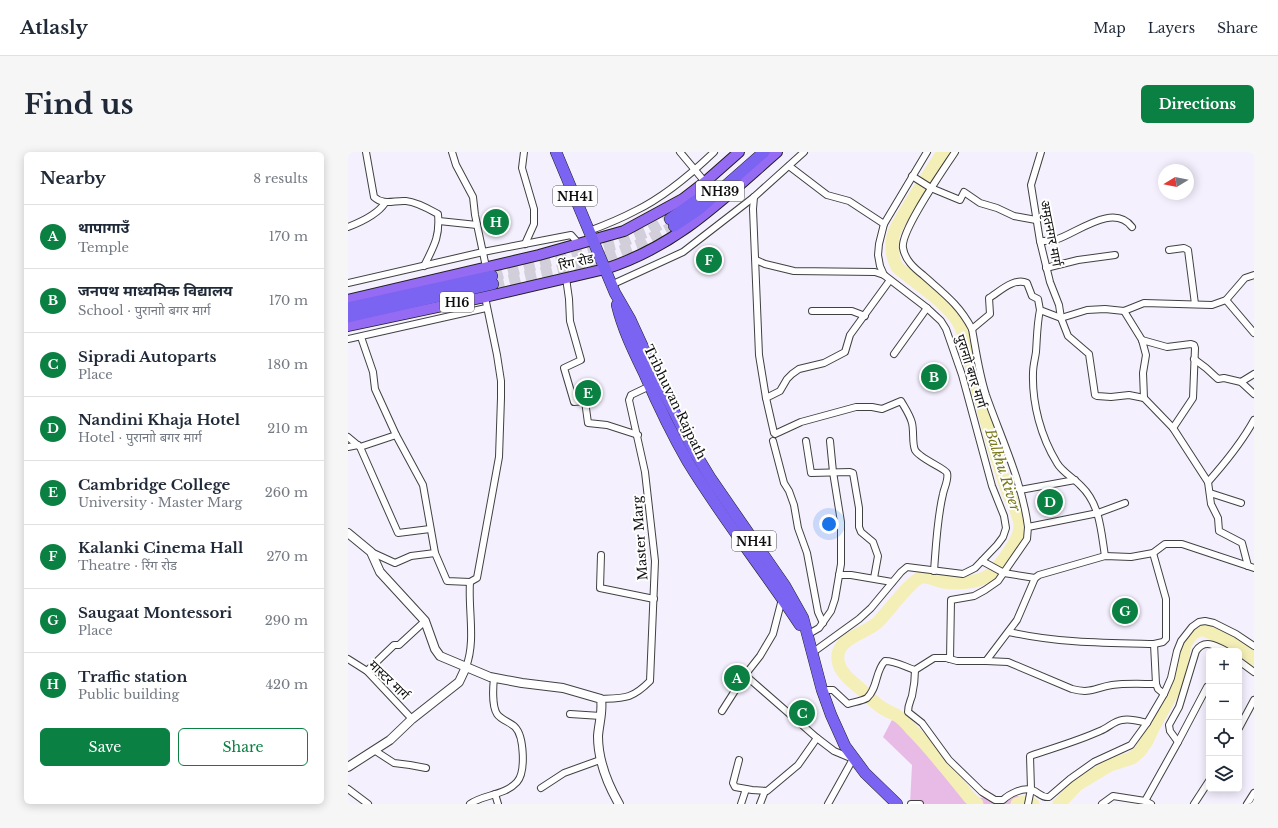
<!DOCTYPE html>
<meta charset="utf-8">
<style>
body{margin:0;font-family:"Libre Baskerville","Noto Sans Devanagari",serif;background:#f6f6f7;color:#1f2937}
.controls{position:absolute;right:12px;bottom:12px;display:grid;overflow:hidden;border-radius:6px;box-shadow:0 2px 10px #0003}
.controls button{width:36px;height:36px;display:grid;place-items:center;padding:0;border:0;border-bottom:1px solid #e0e1e3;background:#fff;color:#1f2937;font:20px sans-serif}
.compass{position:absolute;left:810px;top:12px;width:36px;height:36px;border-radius:50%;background:#fff;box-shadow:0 2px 10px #0003;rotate:260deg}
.you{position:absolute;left:481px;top:372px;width:14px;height:14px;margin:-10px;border:3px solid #fff;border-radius:50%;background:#1a73e8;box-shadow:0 0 0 6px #1a73e833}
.badge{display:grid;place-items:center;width:26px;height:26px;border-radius:50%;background:#0b8043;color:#fff;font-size:13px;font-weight:700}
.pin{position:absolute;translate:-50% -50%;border:2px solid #fff;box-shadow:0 1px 4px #0006}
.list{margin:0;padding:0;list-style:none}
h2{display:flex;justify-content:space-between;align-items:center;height:52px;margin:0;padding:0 16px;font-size:17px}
h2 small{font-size:13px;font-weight:400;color:#747a83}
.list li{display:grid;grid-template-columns:26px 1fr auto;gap:12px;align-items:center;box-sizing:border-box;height:64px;padding:0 16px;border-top:1px solid #e0e1e3}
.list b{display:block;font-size:15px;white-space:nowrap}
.list p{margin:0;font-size:13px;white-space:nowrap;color:#747a83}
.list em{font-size:13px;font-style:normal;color:#747a83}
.actions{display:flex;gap:8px;padding:12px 16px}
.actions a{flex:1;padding:9px 0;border:1px solid #0b8043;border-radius:6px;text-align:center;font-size:14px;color:#0b8043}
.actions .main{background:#0b8043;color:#fff}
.icon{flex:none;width:22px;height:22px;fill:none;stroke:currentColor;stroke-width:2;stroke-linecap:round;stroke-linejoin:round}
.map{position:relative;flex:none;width:906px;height:652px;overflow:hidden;border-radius:6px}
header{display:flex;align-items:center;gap:24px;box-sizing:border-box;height:56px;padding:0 20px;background:#fff;border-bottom:1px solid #e0e1e3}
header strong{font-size:19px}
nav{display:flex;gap:22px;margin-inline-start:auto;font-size:14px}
.intro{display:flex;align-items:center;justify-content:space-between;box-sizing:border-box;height:96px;padding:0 24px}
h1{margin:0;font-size:28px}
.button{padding:10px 18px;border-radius:6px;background:#0b8043;color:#fff;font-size:14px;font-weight:700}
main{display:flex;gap:24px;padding:0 24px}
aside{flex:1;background:#fff;border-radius:6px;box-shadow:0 2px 10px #0003}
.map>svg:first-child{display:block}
.green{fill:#e8bbe6}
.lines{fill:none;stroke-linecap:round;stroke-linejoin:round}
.river{stroke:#f4efb7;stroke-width:13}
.trunk-tunnel{stroke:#d2ceda;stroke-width:11;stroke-dasharray:11 5.5;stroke-linecap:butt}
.minor-casing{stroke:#414141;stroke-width:8}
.tertiary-casing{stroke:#414141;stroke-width:10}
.primary-casing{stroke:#1f1f1f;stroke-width:12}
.trunk-casing{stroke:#1f1f1f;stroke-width:12}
.minor{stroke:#fff;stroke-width:6}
.tertiary{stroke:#fff;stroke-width:8}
.primary{stroke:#966bf3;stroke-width:10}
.trunk{stroke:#7b64f1;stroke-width:11}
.labels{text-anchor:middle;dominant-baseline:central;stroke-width:4;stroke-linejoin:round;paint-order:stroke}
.shield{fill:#fff;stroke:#565656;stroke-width:1}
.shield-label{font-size:12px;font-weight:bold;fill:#0e0e0e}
.street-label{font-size:13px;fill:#0e0e0e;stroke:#fff}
.water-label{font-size:14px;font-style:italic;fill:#797819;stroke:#fff}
</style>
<header>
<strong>Atlasly</strong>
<nav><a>Map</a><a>Layers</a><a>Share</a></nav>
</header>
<div class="intro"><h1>Find us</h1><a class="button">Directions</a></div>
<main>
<aside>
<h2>Nearby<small>8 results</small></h2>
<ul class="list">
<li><span class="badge">A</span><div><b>थापागाउँ</b><p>Temple</p></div><em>170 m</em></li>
<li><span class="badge">B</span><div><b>जनपथ माध्यमिक विद्यालय</b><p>School · पुरानाो बगर मार्ग</p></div><em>170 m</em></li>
<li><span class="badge">C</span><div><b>Sipradi Autoparts</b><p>Place</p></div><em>180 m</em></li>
<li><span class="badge">D</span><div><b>Nandini Khaja Hotel</b><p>Hotel · पुरानाो बगर मार्ग</p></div><em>210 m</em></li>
<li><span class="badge">E</span><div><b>Cambridge College</b><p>University · Master Marg</p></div><em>260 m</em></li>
<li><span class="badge">F</span><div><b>Kalanki Cinema Hall</b><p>Theatre · रिंग रोड</p></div><em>270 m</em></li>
<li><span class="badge">G</span><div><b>Saugaat Montessori</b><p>Place</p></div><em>290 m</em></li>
<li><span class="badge">H</span><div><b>Traffic station</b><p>Public building</p></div><em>420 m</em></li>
</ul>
<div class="actions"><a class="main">Save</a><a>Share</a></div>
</aside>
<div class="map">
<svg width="906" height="652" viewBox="0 0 906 652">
<rect width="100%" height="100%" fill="#f5f0fe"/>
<polygon class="green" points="547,562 591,618 627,646 670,644 683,652 562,652 564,613 535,585"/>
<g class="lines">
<g class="river">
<path d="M 595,0 C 582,21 568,41 556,62 C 552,69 547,76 545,84 C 543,96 544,107 550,116 C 568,131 596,149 609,168 C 618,181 619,199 623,213 C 634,254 645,295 658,335 C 662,348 671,359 672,373 C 673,386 656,407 648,417 C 637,431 612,432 596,430 C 589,429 581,424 574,425 C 564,427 539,461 530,470 C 518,482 487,486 490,508 C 491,521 506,531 515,539 C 522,545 529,554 538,558 C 541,560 545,561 548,563 C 554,566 559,572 564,578 C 585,599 603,623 622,646 L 629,652"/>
<polyline points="669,652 675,650 685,652"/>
<polyline points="711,652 729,633 762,613 784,606 792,599 799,589 807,572 828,534 832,520 837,492 845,481 854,477 881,489 906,507"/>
</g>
<g class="trunk-tunnel">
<polyline points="144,124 269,92 299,80 322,67"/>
<polyline points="145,132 247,108 292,92 326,74"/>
</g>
<defs>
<g id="minor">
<path d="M 18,0 L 26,45 C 36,54 46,48 58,49 C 69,50 81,57 90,62 C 92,85 86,94 76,114"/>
<polyline points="104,0 108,13 125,45 127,63 138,115"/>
<polyline points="176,0 174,16 186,57 186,72 177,92"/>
<polyline points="332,0 357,30"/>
<path d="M 607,0 C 596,17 552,79 555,96 C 557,108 566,116 575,123 C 595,141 611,152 624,177 L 642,162 L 641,146 C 651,140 666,125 679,131 L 684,144 L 690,147 L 692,158 L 713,166 L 739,158 L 757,157 L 776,159 L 796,151 L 864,153 L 878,148 L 897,126 L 906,123"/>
<polyline points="693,0 683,33 692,89 702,130 711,153 713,166 720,184 741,202 747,243 749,244 763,245 781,243 796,246 825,276 860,330 863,352 870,366 871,379 894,391 900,414"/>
<polyline points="441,14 479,43 501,49 536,72"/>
<polyline points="564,24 583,36 612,48 616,40 632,51 649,56 666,64 688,68"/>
<path d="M 406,45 L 405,57 L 411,203 L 418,246 L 426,281 L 427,282 L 453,270 L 508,255 L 524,255 L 534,257 L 553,249 C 557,256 562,263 564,271 C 566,279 564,291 567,298 C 572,307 597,316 599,321 C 601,327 596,336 595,342 C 589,367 588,393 586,419"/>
<polyline points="91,69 129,73"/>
<path d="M 0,75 C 13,70 29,63 37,51"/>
<path d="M 241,79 C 257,73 272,67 287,59 C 316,45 343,22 366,0"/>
<path d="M 692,89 C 697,89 702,89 707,88 C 728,82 765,50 784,75"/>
<polyline points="821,98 836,96 840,98 847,152"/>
<polyline points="408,108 417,112 446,119 527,120 536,123"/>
<polyline points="698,116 730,108 767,103"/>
<polyline points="218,126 221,147 222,169 233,208 216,216 226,250 237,249 240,271 259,273 290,283"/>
<polyline points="0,131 135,100 223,83 231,92"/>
<polyline points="263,133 335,100 406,45 456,0"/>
<polyline points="878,148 906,181"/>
<path d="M 692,158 C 689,172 689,186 688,200 C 687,207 685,214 685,221 C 684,252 693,285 709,311 C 714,320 726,326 733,334 C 752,352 753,379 757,404"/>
<polyline points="464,159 504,159 517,164"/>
<polyline points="776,159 794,188 798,203 795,221 796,246"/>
<path d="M 624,177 C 628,199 631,221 638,243 C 653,286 674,329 680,375"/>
<polyline points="13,185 25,220 27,237 48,283 75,333 87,401 99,429 122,430"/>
<polyline points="0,187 138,156"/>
<polyline points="794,188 819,195 843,192 846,193 847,196 845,246 825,276"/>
<polyline points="546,202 579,156"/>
<polyline points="846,207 858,216 870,227 876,226 893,230 906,242"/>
<polyline points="893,230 906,222"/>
<polyline points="418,246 432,239 439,227 444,222 451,217 476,211 497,200 502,183 542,128"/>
<polyline points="0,285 12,295 50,381 82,377"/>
<polyline points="425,289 436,331 441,339 446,353 450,376 459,401 470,460 475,471"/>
<polyline points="458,289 463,321 502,320 505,321 511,356 511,375 513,380 525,390 530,404 526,426"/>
<polyline points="0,295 10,293"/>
<polyline points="12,295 48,283"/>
<path d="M 860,330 C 877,311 894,290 906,268"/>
<polyline points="672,338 727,328"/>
<polyline points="862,341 893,351"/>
<polyline points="23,400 47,411 63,404 87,401"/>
<polyline points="253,403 252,436 306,447"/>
<polyline points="634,409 656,421 687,426"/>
<polyline points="491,423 503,423 544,430"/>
<polyline points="434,447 425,482 412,504 397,523 469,586 486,599 505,607 480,652"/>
<path d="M 661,480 C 709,491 757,491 806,492 L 815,490 L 818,487 L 818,447 L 805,401"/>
<polyline points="459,483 471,476 483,459 487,447 493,412 493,370 485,320 482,289"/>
<polyline points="464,501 511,467 523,456 553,420 559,415 615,422 627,416 649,393 655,385 658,376 656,364 644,334 614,223 598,177 593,169 579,156 536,123 532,114 530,103 531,92 536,72 579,0"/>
<polyline points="0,507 19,519 64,567"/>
<polyline points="602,507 603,448 626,444 637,438 650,429 679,387 680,375 750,361 777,351"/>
<path d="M 638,509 L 660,510 L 724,537 C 743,542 746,536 764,533 C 778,531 794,532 808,532"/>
<polyline points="891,509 906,520"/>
<path d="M 118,515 C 128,489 120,458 122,430 L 129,426 L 151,305 L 153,246 L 153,229 L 149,203 L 137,145"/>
<path d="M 567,518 C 567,526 566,535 564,544 C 562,550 560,553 560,560 L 574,571 L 601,608 L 634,640 L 647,648 L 655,648 C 661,642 675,635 684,638 C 691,640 693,646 701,645 L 722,627 L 746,610 L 783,593 L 799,571"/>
<polyline points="19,519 46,493 51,493 77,469"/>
<path d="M 474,538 L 485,538 L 500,552 C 506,550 514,549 519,546 C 530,536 527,519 537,509 C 548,509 557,515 567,518 L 586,506 L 598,506 L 609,509 L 638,509 L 669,468 L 687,426 L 691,423 L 757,404 L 783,405 L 805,401 L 817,392 L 834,392 L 906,416"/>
<polyline points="816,542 823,526 829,499 833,489 844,475 851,470 857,469 866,471 888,482 906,494"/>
<path d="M 253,547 C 277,546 284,547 302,529 L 307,409 L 297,320 L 281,248 L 283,243 L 304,233"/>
<polyline points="374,559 397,523"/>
<polyline points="222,562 253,564"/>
<polyline points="891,576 906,548"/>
<polyline points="830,590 859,535"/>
<polyline points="26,598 46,611 62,613 78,616"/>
<polyline points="391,608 385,631 387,635 404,638 419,639 450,613 469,586"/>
<polyline points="193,636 216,621 252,608"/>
<polyline points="0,637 20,652"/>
<polyline points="147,642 150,652"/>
<path d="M 797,649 L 830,590 L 822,579 L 821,573 L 831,555 L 848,499 C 856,487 867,493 878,499"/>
<path d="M 122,652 C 136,642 156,644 169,630 C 178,620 176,584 167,575 C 162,570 153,568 149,562 C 144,554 145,535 146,526"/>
<polyline points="393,652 398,637"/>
<polyline points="412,652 417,639"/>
<polyline points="563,652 572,652"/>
<path d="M 680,652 L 683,637 L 682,604 C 705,596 730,589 752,579 C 760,576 766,569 774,568 C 782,566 791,569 799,571 L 816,542 L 810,537 L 808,532 L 806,492"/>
<polyline points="754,652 765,644 797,649 803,652"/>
<polyline points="846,652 861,629"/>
<polyline points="899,652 906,641"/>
</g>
<g id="tertiary">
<path d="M 0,381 L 23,400 L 32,420 L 77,469 L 87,497 L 92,504 L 142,525 L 174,531 L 215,536 L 253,547 C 255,559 251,571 250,584 C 250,609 259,631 271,652"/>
<polyline points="0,615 42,588 64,567 111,530 118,515"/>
</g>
<g id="primary">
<polyline points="0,148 191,103 276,79 335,47 357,30 391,0"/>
<path d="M 0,174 L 137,145 L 257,117 C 329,94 374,48 429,0"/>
</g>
<g id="trunk">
<polyline points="208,0 267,141 282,167 311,230 346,299 363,327 437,434 455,466 474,538 483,563 497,594 517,621 549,652"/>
<polyline points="322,67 359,41"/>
<polyline points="326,74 350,58 416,0"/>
<path d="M 269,153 C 275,178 286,200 297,223 C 310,253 324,282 340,310 C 374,366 416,418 452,473"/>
<polyline points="0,156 144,124"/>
<polyline points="0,165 145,132"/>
</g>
</defs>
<use href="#minor" class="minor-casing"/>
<use href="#tertiary" class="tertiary-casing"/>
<use href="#primary" class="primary-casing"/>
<use href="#trunk" class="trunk-casing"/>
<use href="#minor" class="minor"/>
<use href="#tertiary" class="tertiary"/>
<use href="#primary" class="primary"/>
<use href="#trunk" class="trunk"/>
</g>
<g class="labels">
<g class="shield">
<rect x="348" y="29" width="48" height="20" rx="3"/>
<rect x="205" y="34" width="44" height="20" rx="3"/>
<rect x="92" y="140" width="34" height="20" rx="3"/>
<rect x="384" y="379" width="44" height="20" rx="3"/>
</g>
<g class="shield-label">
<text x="372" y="39">NH39</text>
<text x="227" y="44">NH41</text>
<text x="109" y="150">H16</text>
<text x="406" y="389">NH41</text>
</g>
<g class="street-label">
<text transform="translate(703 81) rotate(79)">अमृतनगर मार्ग</text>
<text transform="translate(228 110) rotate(-13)">रिंग रोड</text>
<text transform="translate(623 219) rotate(73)">पुरानाो बगर मार्ग</text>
<text transform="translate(327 250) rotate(64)">Tribhuvan Rajpath</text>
<text transform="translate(292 386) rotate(-94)">Master Marg</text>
<text transform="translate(41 528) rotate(44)">मास्टर मार्ग</text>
</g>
<g class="water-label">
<text transform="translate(655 318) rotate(72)">Balkhu River</text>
</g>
</g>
</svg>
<div class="controls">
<button>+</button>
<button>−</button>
<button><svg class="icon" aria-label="locate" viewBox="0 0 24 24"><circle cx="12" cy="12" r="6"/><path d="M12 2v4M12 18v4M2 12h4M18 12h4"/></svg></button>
<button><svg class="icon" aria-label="layers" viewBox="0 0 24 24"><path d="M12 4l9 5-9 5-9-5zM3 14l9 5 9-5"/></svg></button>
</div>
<svg class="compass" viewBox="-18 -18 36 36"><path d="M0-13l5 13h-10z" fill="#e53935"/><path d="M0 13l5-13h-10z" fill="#747a83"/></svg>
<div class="you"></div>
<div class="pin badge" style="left:389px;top:526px">A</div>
<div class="pin badge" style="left:586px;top:225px">B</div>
<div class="pin badge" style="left:454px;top:561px">C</div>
<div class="pin badge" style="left:702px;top:350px">D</div>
<div class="pin badge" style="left:240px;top:241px">E</div>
<div class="pin badge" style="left:361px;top:108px">F</div>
<div class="pin badge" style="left:777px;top:459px">G</div>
<div class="pin badge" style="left:148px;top:70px">H</div>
</div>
</main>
